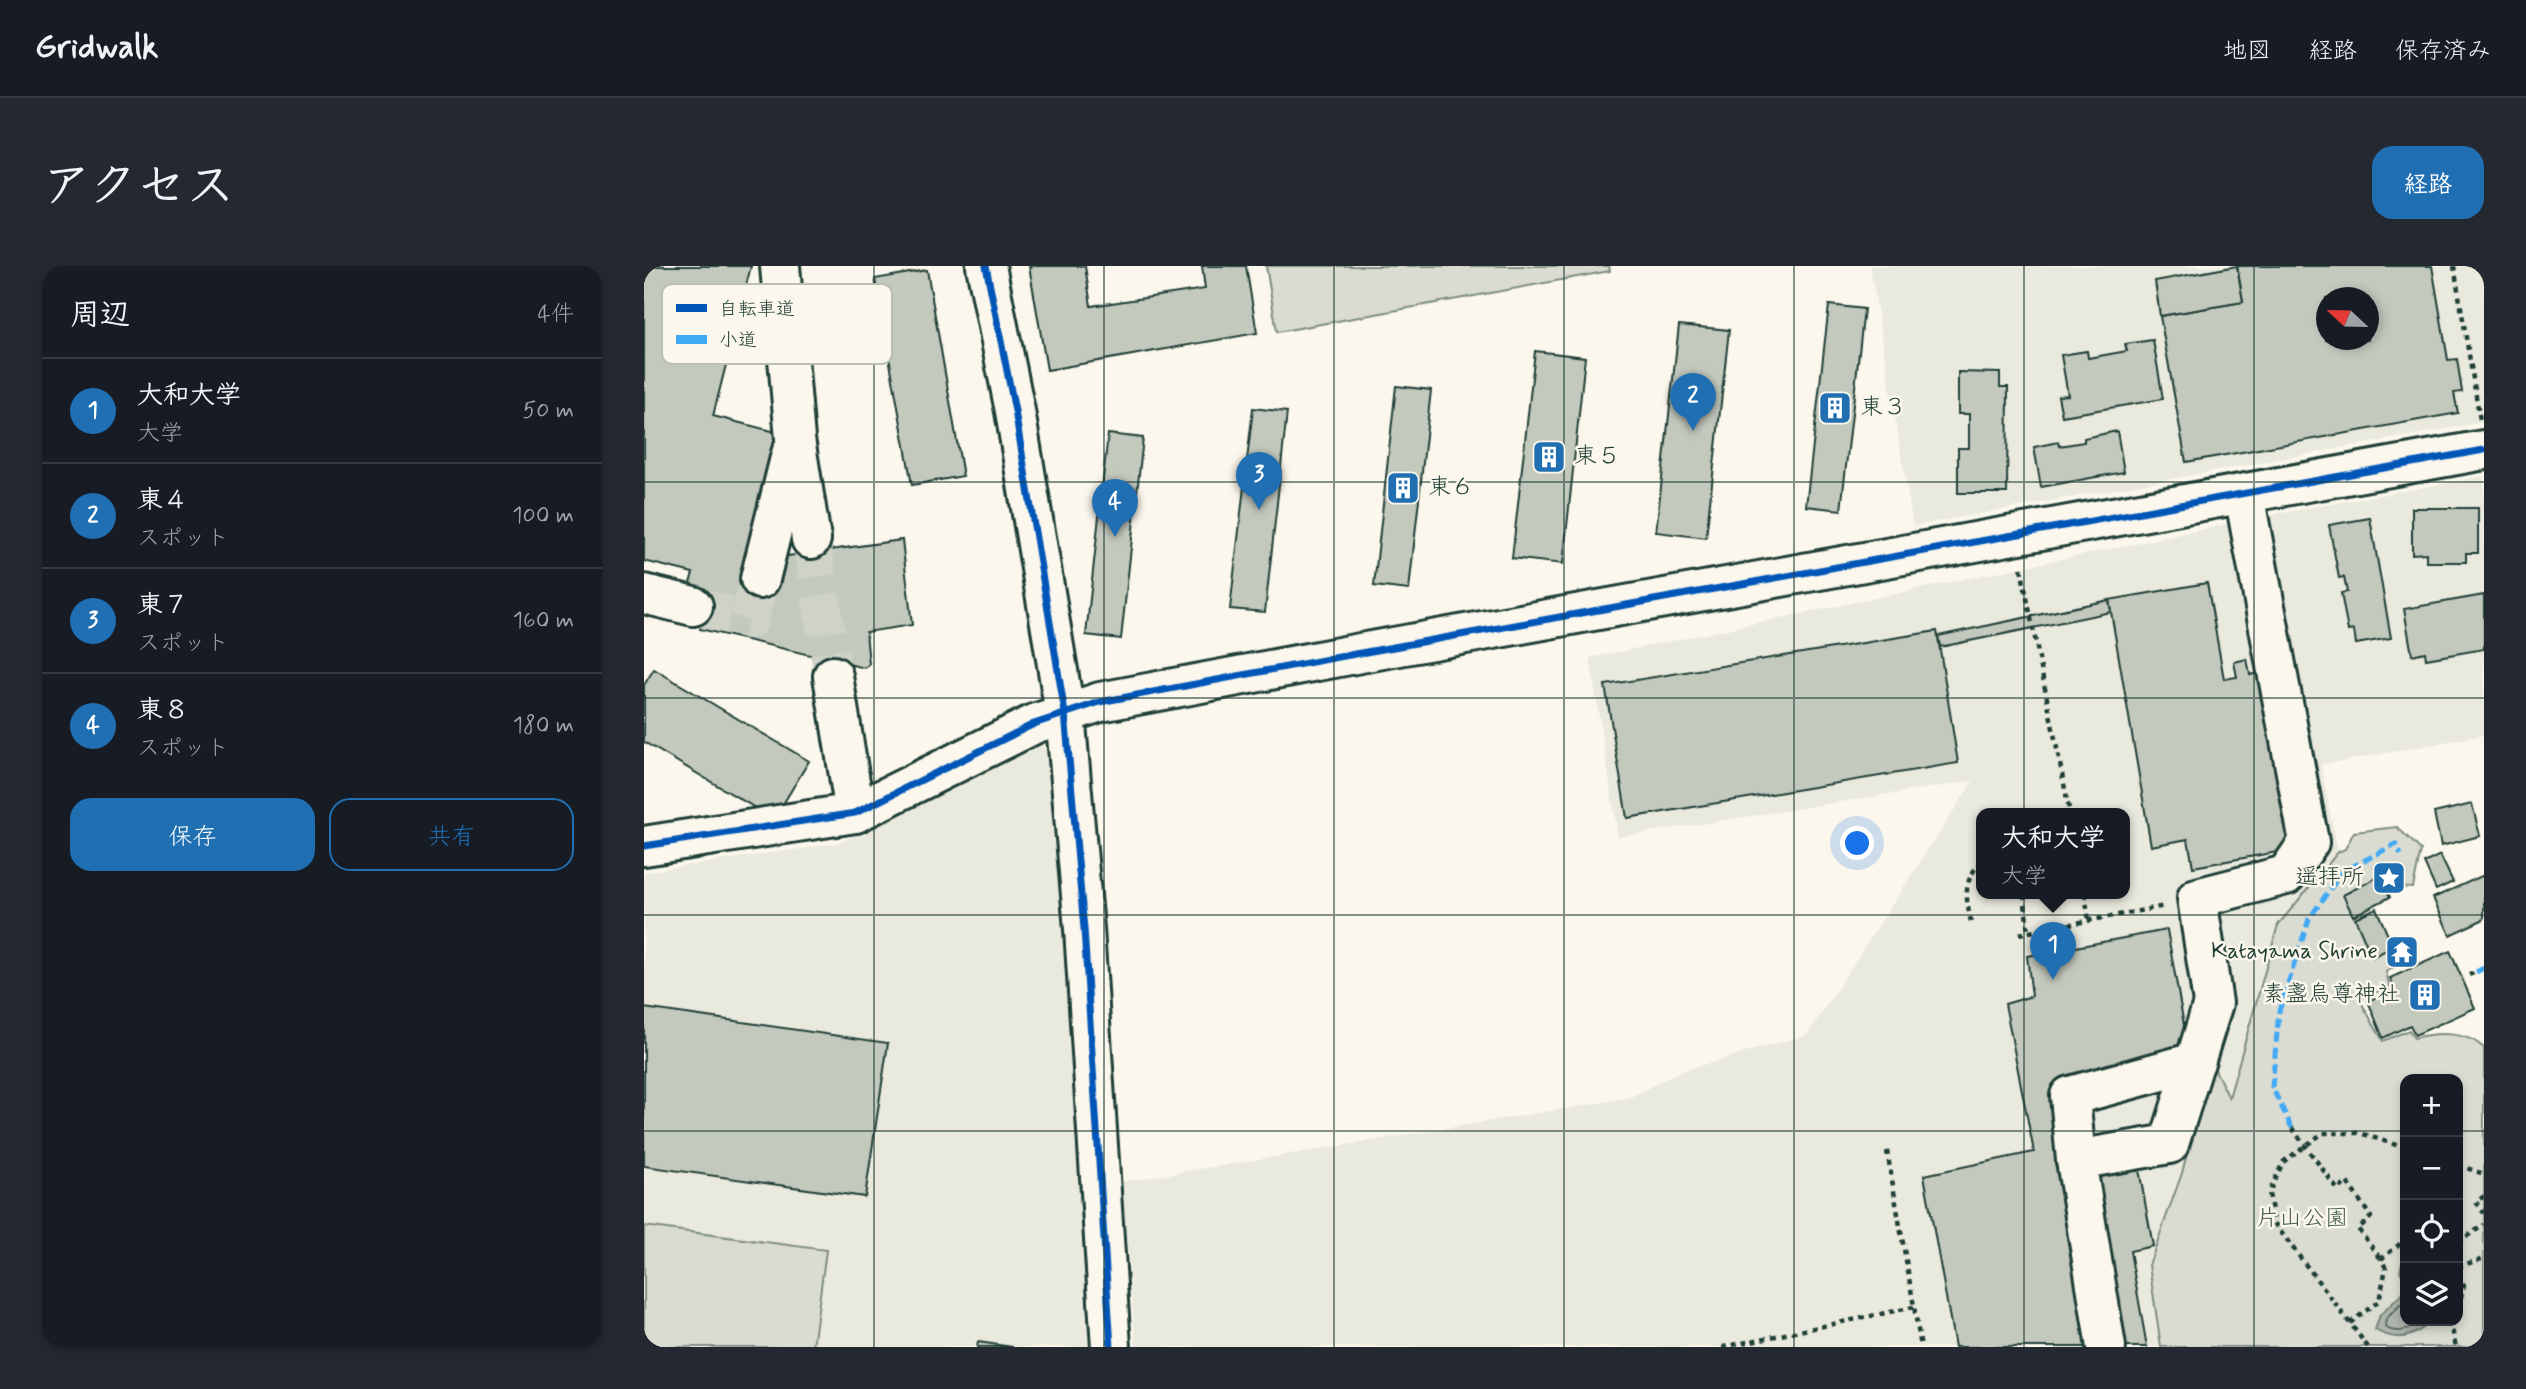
<!DOCTYPE html>
<html lang="ja">
<meta charset="utf-8">
<style>
body{margin:0;font-family:Mynerve,"Klee One",sans-serif;background:#242831;color:#f1f3f6}
.controls{position:absolute;right:21px;bottom:21px;display:grid;overflow:hidden;border-radius:14px;box-shadow:0 4px 10px #0003}
.controls button{width:63px;height:63px;display:grid;place-items:center;padding:0;border:0;border-bottom:2px solid #363941;background:#171b24;color:#f1f3f6;font:35px sans-serif}
.compass{position:absolute;left:1672px;top:21px;width:63px;height:63px;border-radius:50%;background:#171b24;box-shadow:0 4px 10px #0003;rotate:292deg}
.you{position:absolute;left:1214px;top:578px;width:24px;height:24px;margin:-18px;border:5px solid #fff;border-radius:50%;background:#1a73e8;box-shadow:0 0 0 10px #1a73e833}
.badge{display:grid;place-items:center;width:46px;height:46px;border-radius:50%;background:#1f6fb2;color:#fff;font-size:23px;font-weight:700}
.pin{position:absolute;translate:-50% -58px;filter:drop-shadow(0 2px 4px #0008)}
.pin::after{content:'';position:absolute;top:37px;width:24px;height:21px;background:inherit;clip-path:polygon(0 0,100% 0,50% 100%)}
.popup{position:absolute;left:1332px;top:542px;width:154px;height:91px;box-sizing:border-box;display:grid;place-content:center;border-radius:14px;background:#171b24;filter:drop-shadow(0 2px 5px #0005);font-size:23px;white-space:nowrap;color:#9ea1a6}
.popup b{font-size:26px;color:#f1f3f6}
.popup::after{content:'';position:absolute;left:50%;top:100%;margin-left:-14px;border:14px solid transparent;border-top-color:#171b24}
.list{margin:0;padding:0;list-style:none}
h2{display:flex;justify-content:space-between;align-items:center;height:91px;margin:0;padding:0 28px;font-size:30px}
h2 small{font-size:23px;font-weight:400;color:#9ea1a6}
.list li{display:grid;grid-template-columns:46px 1fr auto;gap:21px;align-items:center;box-sizing:border-box;height:105px;padding:0 28px;border-top:2px solid #363941}
.list b{display:block;font-size:26px;white-space:nowrap}
.list p{margin:0;font-size:23px;white-space:nowrap;color:#9ea1a6}
.list em{font-size:23px;font-style:normal;color:#9ea1a6}
.actions{display:flex;gap:14px;padding:21px 28px}
.actions a{flex:1;padding:16px 0;border:2px solid #1f6fb2;border-radius:21px;text-align:center;font-size:24px;color:#1f6fb2}
.actions .main{background:#1f6fb2;color:#fff}
.icon{flex:none;width:38px;height:38px;fill:none;stroke:currentColor;stroke-width:2;stroke-linecap:round;stroke-linejoin:round}
.map{position:relative;flex:none;width:1840px;height:1081px;overflow:hidden;border-radius:21px}
header{display:flex;align-items:center;gap:42px;box-sizing:border-box;height:98px;padding:0 35px;background:#171b24;border-bottom:2px solid #363941}
header strong{font-size:33px}
nav{display:flex;gap:38px;margin-inline-start:auto;font-size:24px}
.intro{display:flex;align-items:center;justify-content:space-between;box-sizing:border-box;height:168px;padding:0 42px}
h1{margin:0;font-size:49px}
.button{padding:18px 32px;border-radius:21px;background:#1f6fb2;color:#fff;font-size:24px;font-weight:700}
main{display:flex;gap:42px;padding:0 42px}
aside{flex:1;background:#171b24;border-radius:21px;box-shadow:0 4px 10px #0003}
.map>svg:first-child{display:block}
.built{fill:#eae9de;fill-rule:evenodd}
.green{fill:#dbdcd1;stroke:#7d8c82;stroke-width:2;fill-rule:evenodd}
.water{fill:#adb4aa;stroke:#74847b;stroke-width:2}
.lines{fill:none;stroke-linecap:round;stroke-linejoin:round}
.shore{stroke:#586d63;stroke-width:2}
.building{fill:#c4c9be;stroke:#1f3d34;stroke-width:2;fill-rule:evenodd}
.minor-tunnel{stroke:#cfd2c7;stroke-width:38;stroke-dasharray:38 19;stroke-linecap:butt}
.minor-casing{stroke:#1f3d34;stroke-width:44}
.path{stroke:#1f3d34;stroke-width:4.5;stroke-dasharray:5 5;stroke-linecap:butt}
.minor{stroke:#fbf7ec;stroke-width:38}
.quiet{stroke:#3fa9f5;stroke-width:5;stroke-dasharray:10 5;stroke-linecap:butt}
.cycleway-casing{stroke:#fbf7ec;stroke-width:11}
.cycleway{stroke:#0057b8;stroke-width:7}
.grid{fill:none;stroke:#1f3d34;stroke-width:2;stroke-opacity:0.55}
.labels{text-anchor:middle;dominant-baseline:central;stroke-width:5;stroke-linejoin:round;paint-order:stroke}
.poi-label{font-size:23px;fill:#1f3d34;stroke:#fbf7ec;text-anchor:start}
.park-label{font-size:23px;fill:#455d53;stroke:#fbf7ec}
.key{fill:#fbf7ec;stroke:#b9bfb5;stroke-width:2}
.key-label{font-size:19px;fill:#1f3d34}
</style>
<header>
<strong>Gridwalk</strong>
<nav><a>地図</a><a>経路</a><a>保存済み</a></nav>
</header>
<div class="intro"><h1>アクセス</h1><a class="button">経路</a></div>
<main>
<aside>
<h2>周辺<small>4件</small></h2>
<ul class="list">
<li><span class="badge">1</span><div><b>大和大学</b><p>大学</p></div><em>50 m</em></li>
<li><span class="badge">2</span><div><b>東４</b><p>スポット</p></div><em>100 m</em></li>
<li><span class="badge">3</span><div><b>東７</b><p>スポット</p></div><em>160 m</em></li>
<li><span class="badge">4</span><div><b>東８</b><p>スポット</p></div><em>180 m</em></li>
</ul>
<div class="actions"><a class="main">保存</a><a>共有</a></div>
</aside>
<div class="map">
<svg width="1840" height="1081" viewBox="0 0 1840 1081">
<rect width="100%" height="100%" fill="#fbf7ec"/>
<filter id="ink" filterUnits="userSpaceOnUse"><feTurbulence type="fractalNoise" baseFrequency=".0143" numOctaves="2"/><feDisplacementMap in="SourceGraphic" scale="14" xChannelSelector="R" yChannelSelector="G"/><feConvolveMatrix kernelMatrix="1 2 1 2 8 2 1 2 1" color-interpolation-filters="sRGB"/></filter>
<g filter="url(#ink)">
<g class="built">
<path d="M 1226,0 L 1836,0 L 1840,24 L 1840,156 L 1269,260 ZM 1682,32 L 1724,32 L 1724,74 L 1682,74 Z"/>
<path d="M 1840,210 L 1840,469 L 1677,499 L 1694,586 L 1634,659 L 1542,1081 L 492,1081 L 478,916 L 985,832 L 1034,806 L 1163,769 L 1329,515 L 974,571 L 946,392 L 1632,248 ZM 1337,548 L 1481,548 L 1481,628 L 1337,628 Z"/>
<polygon points="390,480 408,483 441,855 446,1081 0,1081 0,606 195,577"/>
</g>
<g class="green">
<polygon points="622,0 965,0 966,5 633,66"/>
<path d="M 1753,561 L 1777,584 L 1769,622 L 1732,620 L 1712,632 L 1730,680 L 1754,675 L 1759,696 L 1742,706 L 1746,721 L 1721,730 L 1717,736 L 1739,775 L 1765,764 L 1770,772 C 1793,766 1822,765 1840,782 L 1840,1081 L 1517,1081 L 1505,999 L 1538,907 L 1567,796 L 1585,832 L 1634,659 L 1694,586 L 1701,583 L 1710,566 ZM 1761,813 L 1814,813 L 1814,1055 L 1761,1055 Z"/>
<polygon points="0,960 182,984 169,1081 0,1081"/>
</g>
<path class="water" d="M 1761,991 L 1761,1055 L 1786,1055 C 1770,1073 1752,1076 1731,1064 L 1736,1049 L 1760,1026 L 1761,1014 L 1756,1005 L 1759,993 Z"/>
<g class="lines">
<path class="shore" d="M 1761,1034 L 1742,1053 L 1741,1061 C 1753,1069 1767,1064 1777,1055"/>
</g>
<g class="building">
<polygon points="0,0 107,0 69,150 136,167 136,291 258,274 268,359 222,366 225,398 221,402 56,363 64,329 44,324 49,307 0,295"/>
<polygon points="385,0 441,0 447,40 561,23 558,0 602,0 613,67 403,104"/>
<path d="M 1593,0 L 1788,0 L 1804,94 L 1813,93 L 1818,126 L 1810,127 L 1814,147 L 1542,196 L 1516,50 L 1599,36 ZM 1682,32 L 1724,32 L 1724,74 L 1682,74 Z"/>
<polygon points="1593,0 1599,36 1516,50 1511,15"/>
<polygon points="283,4 319,210 268,219 231,13"/>
<polygon points="1185,39 1220,43 1197,244 1162,240"/>
<polygon points="1035,59 1085,64 1062,272 1012,266"/>
<polygon points="1509,74 1519,133 1418,150 1414,130 1424,129 1417,89 1443,85 1444,92 1483,85 1481,78"/>
<polygon points="891,85 941,91 919,298 868,292"/>
<polygon points="1314,106 1356,107 1356,121 1364,121 1363,227 1314,227 1314,182 1325,182 1325,148 1314,148"/>
<polygon points="752,120 787,124 765,324 730,320"/>
<polygon points="609,142 643,146 621,346 586,343"/>
<polygon points="1473,165 1480,206 1397,221 1390,181 1414,176 1415,180 1440,176 1440,172"/>
<polygon points="464,168 499,172 477,373 442,369"/>
<polygon points="1768,242 1834,242 1834,287 1822,287 1822,296 1782,296 1782,287 1768,288"/>
<polygon points="1726,252 1747,372 1712,378 1710,364 1704,365 1697,327 1703,326 1700,311 1695,312 1685,259"/>
<polygon points="1563,317 1580,413 1593,411 1590,396 1603,393 1606,409 1620,406 1650,583 1549,601 1544,573 1507,580 1465,334"/>
<polygon points="1840,329 1840,383 1782,393 1781,386 1768,389 1760,343"/>
<polygon points="1465,334 1467,346 1296,381 1294,370"/>
<polygon points="1293,365 1314,497 983,552 961,419"/>
<polygon points="10,403 165,495 130,553 0,476 0,419"/>
<polygon points="1828,538 1836,570 1797,580 1790,547"/>
<polygon points="1796,589 1809,616 1792,624 1780,597"/>
<polygon points="1840,609 1840,653 1806,669 1789,632"/>
<polygon points="1736,610 1746,631 1709,650 1699,629"/>
<polygon points="1732,642 1749,681 1728,691 1711,652"/>
<polygon points="1523,664 1543,776 1521,795 1410,818 1454,1081 1311,1081 1280,909 1390,886 1361,738 1388,730 1383,690"/>
<polygon points="1806,685 1831,742 1771,769 1766,759 1739,772 1724,735 1750,723 1746,712"/>
<polygon points="0,742 244,777 221,931 0,900"/>
<polygon points="1494,898 1509,980 1486,985 1503,1081 1469,1081 1438,908"/>
<polygon points="334,1076 369,1081 333,1081"/>
</g>
<g class="lines">
<g class="minor-tunnel">
<polyline points="167,273 189,410"/>
<polyline points="49,340 105,354 116,313"/>
</g>
<defs>
<g id="minor">
<polyline points="136,0 151,173 167,273"/>
<polyline points="342,0 371,145 421,447 440,663 467,1081"/>
<polyline points="116,313 147,188"/>
<polyline points="0,328 49,340"/>
<polyline points="189,410 211,547"/>
<polyline points="0,580 211,547 390,458 456,436 711,388 1840,184"/>
<polyline points="1432,894 1525,878 1552,791"/>
<polyline points="1462,1081 1432,894 1426,830 1551,796 1569,737 1553,632 1642,609 1665,576 1600,228"/>
</g>
</defs>
<use href="#minor" class="minor-casing"/>
<g class="path">
<polyline points="1810,0 1836,154"/>
<polyline points="1377,302 1426,548"/>
<polyline points="1380,628 1384,666"/>
<polyline points="1441,628 1445,655"/>
<path d="M 1327,656 C 1322,633 1318,614 1337,597"/>
<polyline points="1375,668 1521,640"/>
<polyline points="1825,709 1832,706"/>
<polyline points="1648,862 1694,924 1703,916 1727,951 1714,963 1737,993"/>
<polyline points="1243,885 1277,1081"/>
<polyline points="1814,899 1840,908"/>
<polyline points="1840,930 1832,936 1840,947"/>
<polyline points="1814,976 1840,959"/>
<polyline points="1814,1001 1840,992"/>
<polyline points="1814,1009 1820,1020 1814,1042"/>
<polyline points="1810,1055 1808,1063 1812,1081"/>
<polyline points="1706,1057 1735,1035 1742,1002 1737,993 1761,974"/>
<polyline points="1079,1081 1270,1041"/>
<polyline points="1724,1081 1630,957 1625,927 1639,896 1679,867 1716,867 1761,882"/>
</g>
<use href="#minor" class="minor"/>
<g class="quiet">
<polyline points="1832,706 1840,702"/>
<polyline points="1648,862 1628,821 1635,745 1665,653 1698,606 1752,578 1757,589"/>
</g>
<defs>
<g id="cycleway">
<polyline points="342,0 371,145 421,447 440,663 467,1081"/>
<polyline points="0,580 211,547 390,458 456,436 711,388 1840,184"/>
</g>
</defs>
<use href="#cycleway" class="cycleway-casing"/>
<use href="#cycleway" class="cycleway"/>
</g>
</g>
<path class="grid" d="M 230,0 L 230,1081M 460,0 L 460,1081M 690,0 L 690,1081M 920,0 L 920,1081M 1150,0 L 1150,1081M 1380,0 L 1380,1081M 1610,0 L 1610,1081M 0,216 L 1840,216M 0,432 L 1840,432M 0,649 L 1840,649M 0,865 L 1761,865M 1814,865 L 1840,865"/>
<defs>
<symbol id="building-square" viewBox="-11 -11 22 22"><rect x="-9" y="-9" width="18" height="18" rx="4" fill="#1f6fb2" stroke="#fbf7ec"/><path d="M-4-6H4V6H1V3H-1V6H-4ZM-2.5-4.3h1.7v1.8h-1.7ZM.8-4.3h1.7v1.8H.8ZM-2.5-1h1.7V.8h-1.7ZM.8-1h1.7V.8H.8Z" fill="#fff"/></symbol>
<symbol id="sight-square" viewBox="-11 -11 22 22"><rect x="-9" y="-9" width="18" height="18" rx="4" fill="#1f6fb2" stroke="#fbf7ec"/><path d="M0-6L1.8-2.2L6-1.7L2.9 1.2L3.7 5.4L0 3.3L-3.7 5.4L-2.9 1.2L-6-1.7L-1.8-2.2Z" fill="#fff"/></symbol>
<symbol id="temple-square" viewBox="-11 -11 22 22"><rect x="-9" y="-9" width="18" height="18" rx="4" fill="#1f6fb2" stroke="#fbf7ec"/><path d="M0-6L5-2H3V0L6.5 2.5H4V6H1.5V3h-3V6H-4V2.5H-6.5L-3 0V-2H-5Z" fill="#fff"/></symbol>
</defs>
<g fill-rule="evenodd">
<use href="#building-square" x="1172" y="123" width="38" height="38"/>
<use href="#building-square" x="886" y="172" width="38" height="38"/>
<use href="#building-square" x="740" y="203" width="38" height="38"/>
<use href="#sight-square" x="1726" y="593" width="38" height="38"/>
<use href="#temple-square" x="1739" y="667" width="38" height="38"/>
<use href="#building-square" x="1762" y="710" width="38" height="38"/>
</g>
<g class="labels">
<g class="poi-label">
<text x="1216" y="142">東３</text>
<text x="930" y="191">東５</text>
<text x="784" y="222">東６</text>
<text x="1720" y="612" text-anchor="end">遥拝所</text>
<text x="1734" y="686" text-anchor="end">Katayama Shrine</text>
<text x="1756" y="729" text-anchor="end">素盞烏尊神社</text>
</g>
<g class="park-label">
<text x="1658" y="953">片山公園</text>
</g>
</g>
<rect x="18" y="18" width="230" height="80" rx="10" class="key"/>
<rect x="32" y="38" width="31" height="8" fill="#0057b8"/>
<rect x="32" y="69" width="31" height="9" fill="#3fa9f5"/>
<g class="key-label">
<text x="75" y="49">自転車道</text>
<text x="75" y="80">小道</text>
</g>
</svg>
<div class="controls">
<button>+</button>
<button>−</button>
<button><svg class="icon" aria-label="locate" viewBox="0 0 24 24"><circle cx="12" cy="12" r="6"/><path d="M12 2v4M12 18v4M2 12h4M18 12h4"/></svg></button>
<button><svg class="icon" aria-label="layers" viewBox="0 0 24 24"><path d="M12 4l9 5-9 5-9-5zM3 14l9 5 9-5"/></svg></button>
</div>
<svg class="compass" viewBox="-18 -18 36 36"><path d="M0-13l5 13h-10z" fill="#e53935"/><path d="M0 13l5-13h-10z" fill="#9ea1a6"/></svg>
<div class="you"></div>
<div class="pin badge" style="left:1409px;top:714px">1</div>
<div class="popup"><b>大和大学</b>大学</div>
<div class="pin badge" style="left:1049px;top:165px">2</div>
<div class="pin badge" style="left:615px;top:244px">3</div>
<div class="pin badge" style="left:471px;top:271px">4</div>
</div>
</main>
